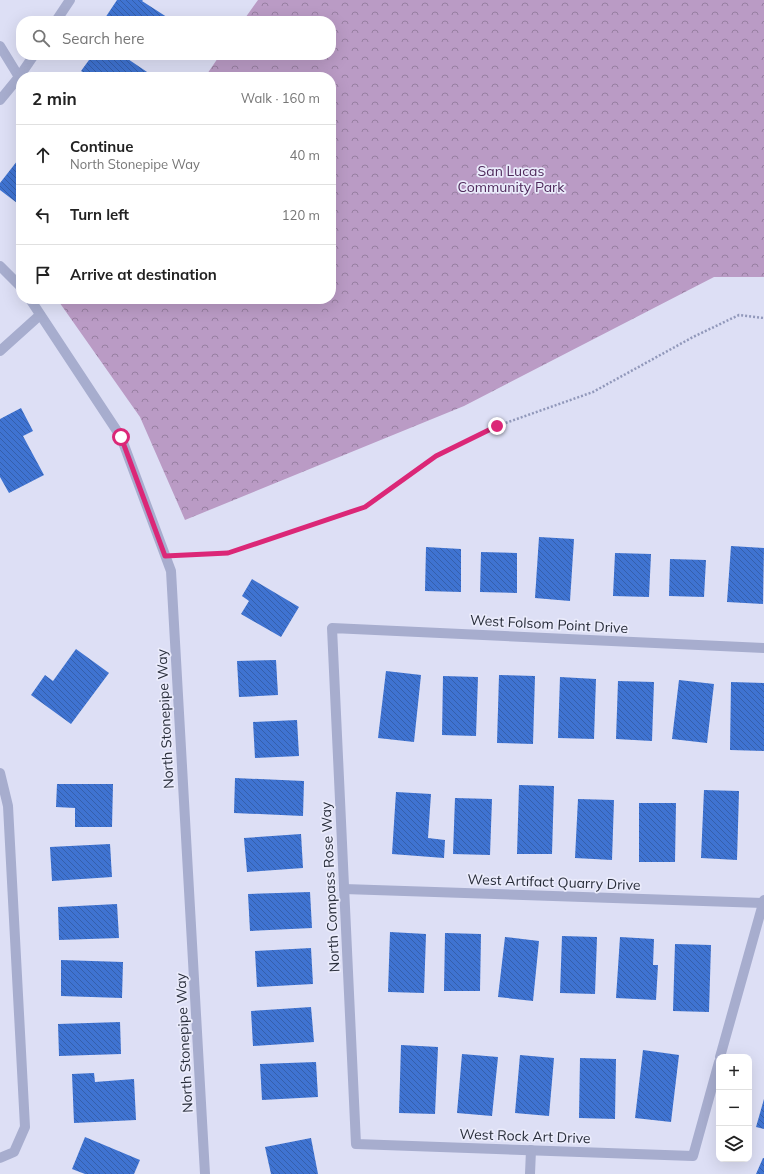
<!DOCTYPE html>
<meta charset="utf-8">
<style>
body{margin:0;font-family:Mulish,sans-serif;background:#f2f2f2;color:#222}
.controls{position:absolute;right:12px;bottom:12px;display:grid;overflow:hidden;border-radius:8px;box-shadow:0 4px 16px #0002}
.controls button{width:36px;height:36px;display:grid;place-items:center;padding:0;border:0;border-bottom:1px solid #e0e0e0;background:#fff;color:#222;font:20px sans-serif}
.stop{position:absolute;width:12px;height:12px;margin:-9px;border:3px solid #db2777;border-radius:50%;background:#fff}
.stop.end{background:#db2777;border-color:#fff;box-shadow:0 1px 4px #0008}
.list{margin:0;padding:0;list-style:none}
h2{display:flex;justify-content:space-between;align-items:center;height:52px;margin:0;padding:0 16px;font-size:17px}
h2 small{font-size:13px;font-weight:400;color:#767676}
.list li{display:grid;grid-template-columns:26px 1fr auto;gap:12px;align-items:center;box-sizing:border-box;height:60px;padding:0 16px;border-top:1px solid #e0e0e0}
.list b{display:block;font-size:15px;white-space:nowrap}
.list p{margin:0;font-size:13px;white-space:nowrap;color:#767676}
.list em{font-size:13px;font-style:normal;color:#767676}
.icon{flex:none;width:22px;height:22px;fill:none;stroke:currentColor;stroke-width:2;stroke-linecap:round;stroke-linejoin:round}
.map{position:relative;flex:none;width:764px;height:1174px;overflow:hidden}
.search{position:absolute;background:#fff;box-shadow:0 4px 16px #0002;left:16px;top:16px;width:320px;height:44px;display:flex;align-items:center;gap:10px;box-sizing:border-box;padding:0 14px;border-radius:16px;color:#767676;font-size:15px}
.panel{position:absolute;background:#fff;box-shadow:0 4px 16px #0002;left:16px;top:72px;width:320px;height:232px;border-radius:16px}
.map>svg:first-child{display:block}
.park{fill:url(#park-crowns)}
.building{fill:url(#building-back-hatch)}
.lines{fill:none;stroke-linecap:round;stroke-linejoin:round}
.path{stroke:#9198ba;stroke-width:2.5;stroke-dasharray:2 2;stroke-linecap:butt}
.minor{stroke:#a7adce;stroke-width:10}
.route{stroke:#db2777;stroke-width:5}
.labels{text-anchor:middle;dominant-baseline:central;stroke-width:3.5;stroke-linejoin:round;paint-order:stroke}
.park-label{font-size:14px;fill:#4f2a5b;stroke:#eaebfb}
.street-label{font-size:14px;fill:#282d3a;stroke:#eaebfb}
</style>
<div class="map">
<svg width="764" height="1174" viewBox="0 0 764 1174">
<defs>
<pattern id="park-crowns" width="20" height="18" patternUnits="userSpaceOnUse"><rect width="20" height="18" fill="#ba9bc5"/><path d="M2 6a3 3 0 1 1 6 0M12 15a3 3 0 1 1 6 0" fill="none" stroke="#977fa1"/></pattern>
<pattern id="building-back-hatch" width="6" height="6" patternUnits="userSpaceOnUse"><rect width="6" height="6" fill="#3f73d1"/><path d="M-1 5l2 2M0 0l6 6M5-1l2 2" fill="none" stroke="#355fab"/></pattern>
</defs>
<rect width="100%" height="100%" fill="#dddff5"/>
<polygon class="park" points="258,0 764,0 764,277 714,277 464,406 185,520 140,417 57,299 331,299 331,77 205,77 220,55 331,55 331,21 243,21"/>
<g class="building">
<polygon points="117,0 143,0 142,1 173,21 103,21"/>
<polygon points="84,55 122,55 150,74 148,77 91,77 81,71 89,60 84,56"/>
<polygon points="154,55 164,55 161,59"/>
<polygon points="21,156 21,206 0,190 0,183"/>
<polygon points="21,408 33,431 23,436 44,475 9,493 0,477 0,419"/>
<polygon points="539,537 574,539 570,601 535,598"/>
<polygon points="731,546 764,548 763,604 727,602"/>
<polygon points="426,547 461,549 461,592 425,591"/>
<polygon points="481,552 517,553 517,593 480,592"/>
<polygon points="615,553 651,554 649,597 613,596"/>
<polygon points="670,559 706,560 704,597 669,596"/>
<polygon points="252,579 299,607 281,637 241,614 249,601 242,596"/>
<polygon points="76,649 109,673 71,724 31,695 45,675 53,681"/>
<polygon points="276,660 278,695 239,697 237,661"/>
<polygon points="386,671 421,675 414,742 378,738"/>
<polygon points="499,675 535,676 533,744 497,743"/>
<polygon points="443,676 478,677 476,736 442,735"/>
<polygon points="560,677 596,679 594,739 558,738"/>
<polygon points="679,680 714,684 707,743 672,739"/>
<polygon points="618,681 654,682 652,741 616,739"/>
<polygon points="731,682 764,683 764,751 730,750"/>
<polygon points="297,720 299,756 255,758 253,722"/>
<polygon points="235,778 304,781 303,816 234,813"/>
<polygon points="57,784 113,784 112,827 75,827 75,808 56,807"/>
<polygon points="519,785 554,786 552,854 517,854"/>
<polygon points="704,790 739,791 737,860 701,858"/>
<polygon points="396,792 431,794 428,838 445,840 444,858 392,854"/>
<polygon points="455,798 492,799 490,855 453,854"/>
<polygon points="578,799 614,800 612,860 575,858"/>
<polygon points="639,803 676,803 675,862 639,862"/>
<polygon points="301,834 303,868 247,872 244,838"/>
<polygon points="110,844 112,877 52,881 50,847"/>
<polygon points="310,892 312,928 250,931 248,894"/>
<polygon points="117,904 119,938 59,940 58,907"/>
<polygon points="390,932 426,934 424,993 388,992"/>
<polygon points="445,933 481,934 480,991 444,991"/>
<polygon points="562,936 597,937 595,994 560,993"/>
<polygon points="505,937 539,941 533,1001 498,997"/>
<polygon points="620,937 654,939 653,965 658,965 656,1000 616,998"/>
<polygon points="675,944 711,945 709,1012 673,1011"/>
<polygon points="311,948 313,984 257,987 255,951"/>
<polygon points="61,960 123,962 122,998 61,996"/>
<polygon points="311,1007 314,1042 253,1046 251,1011"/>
<polygon points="120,1022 121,1054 59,1056 58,1024"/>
<polygon points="401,1045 438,1047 435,1114 399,1113"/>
<polygon points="643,1050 679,1055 671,1122 635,1118"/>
<polygon points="462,1054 498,1057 492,1116 457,1113"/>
<polygon points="520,1055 554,1058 549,1116 515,1113"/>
<polygon points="580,1058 616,1059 615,1119 579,1118"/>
<polygon points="316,1062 318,1097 262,1100 260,1064"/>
<polygon points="94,1073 95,1082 134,1079 136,1120 74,1123 72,1074"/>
<polygon points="764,1099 764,1129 756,1127"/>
<polygon points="85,1137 140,1160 134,1174 85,1174 72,1169"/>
<polygon points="311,1138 318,1174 271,1174 265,1147"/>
<polygon points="763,1158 764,1158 764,1174 756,1174"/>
</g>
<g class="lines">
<polyline class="path" points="181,555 228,553 365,507 437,456 497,426 593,392 693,337 739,315 764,318"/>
<g class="minor">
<polyline points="56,21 70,0"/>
<polyline points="0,46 19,77"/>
<polyline points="0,100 19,77 34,55"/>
<polyline points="0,266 21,287"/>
<polyline points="30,299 121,437 171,571 205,1174"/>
<polyline points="0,351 40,315"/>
<polyline points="0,773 8,806 25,1127 14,1152 0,1158"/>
<polyline points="344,889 763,903"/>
<polyline points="720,1057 764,900"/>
<polyline points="719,1062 693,1156 356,1144 332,628 764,648"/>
<polyline points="530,1174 531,1150"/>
</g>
</g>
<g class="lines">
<polyline class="route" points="121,437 165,556 228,553 365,507 436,456 497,426"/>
</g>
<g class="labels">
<g class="park-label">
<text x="511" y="171">San Lucas<tspan x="511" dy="16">Community Park</tspan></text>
</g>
<g class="street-label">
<text transform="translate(549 624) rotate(3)">West Folsom Point Drive</text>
<text transform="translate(165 719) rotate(-93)">North Stonepipe Way</text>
<text transform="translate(554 882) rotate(2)">West Artifact Quarry Drive</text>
<text transform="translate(330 887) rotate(-93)">North Compass Rose Way</text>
<text transform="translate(184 1043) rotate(-93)">North Stonepipe Way</text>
<text transform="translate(525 1136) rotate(2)">West Rock Art Drive</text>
</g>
</g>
</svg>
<div class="controls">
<button>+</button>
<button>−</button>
<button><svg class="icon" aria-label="layers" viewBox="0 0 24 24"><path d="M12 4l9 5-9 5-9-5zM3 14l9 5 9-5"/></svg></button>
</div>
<div class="stop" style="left:121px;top:437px"></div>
<div class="stop end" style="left:497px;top:426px"></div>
<div class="search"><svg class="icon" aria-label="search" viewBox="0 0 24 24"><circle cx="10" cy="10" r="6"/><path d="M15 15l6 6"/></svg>Search here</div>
<section class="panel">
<h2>2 min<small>Walk · 160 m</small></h2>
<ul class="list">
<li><svg class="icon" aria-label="ahead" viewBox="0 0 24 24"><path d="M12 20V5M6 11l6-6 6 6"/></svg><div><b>Continue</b><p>North Stonepipe Way</p></div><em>40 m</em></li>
<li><svg class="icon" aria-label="left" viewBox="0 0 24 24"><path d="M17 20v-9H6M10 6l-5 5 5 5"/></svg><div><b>Turn left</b></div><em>120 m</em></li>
<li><svg class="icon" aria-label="arrive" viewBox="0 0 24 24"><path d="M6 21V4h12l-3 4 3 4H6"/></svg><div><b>Arrive at destination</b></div></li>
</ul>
</section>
</div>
